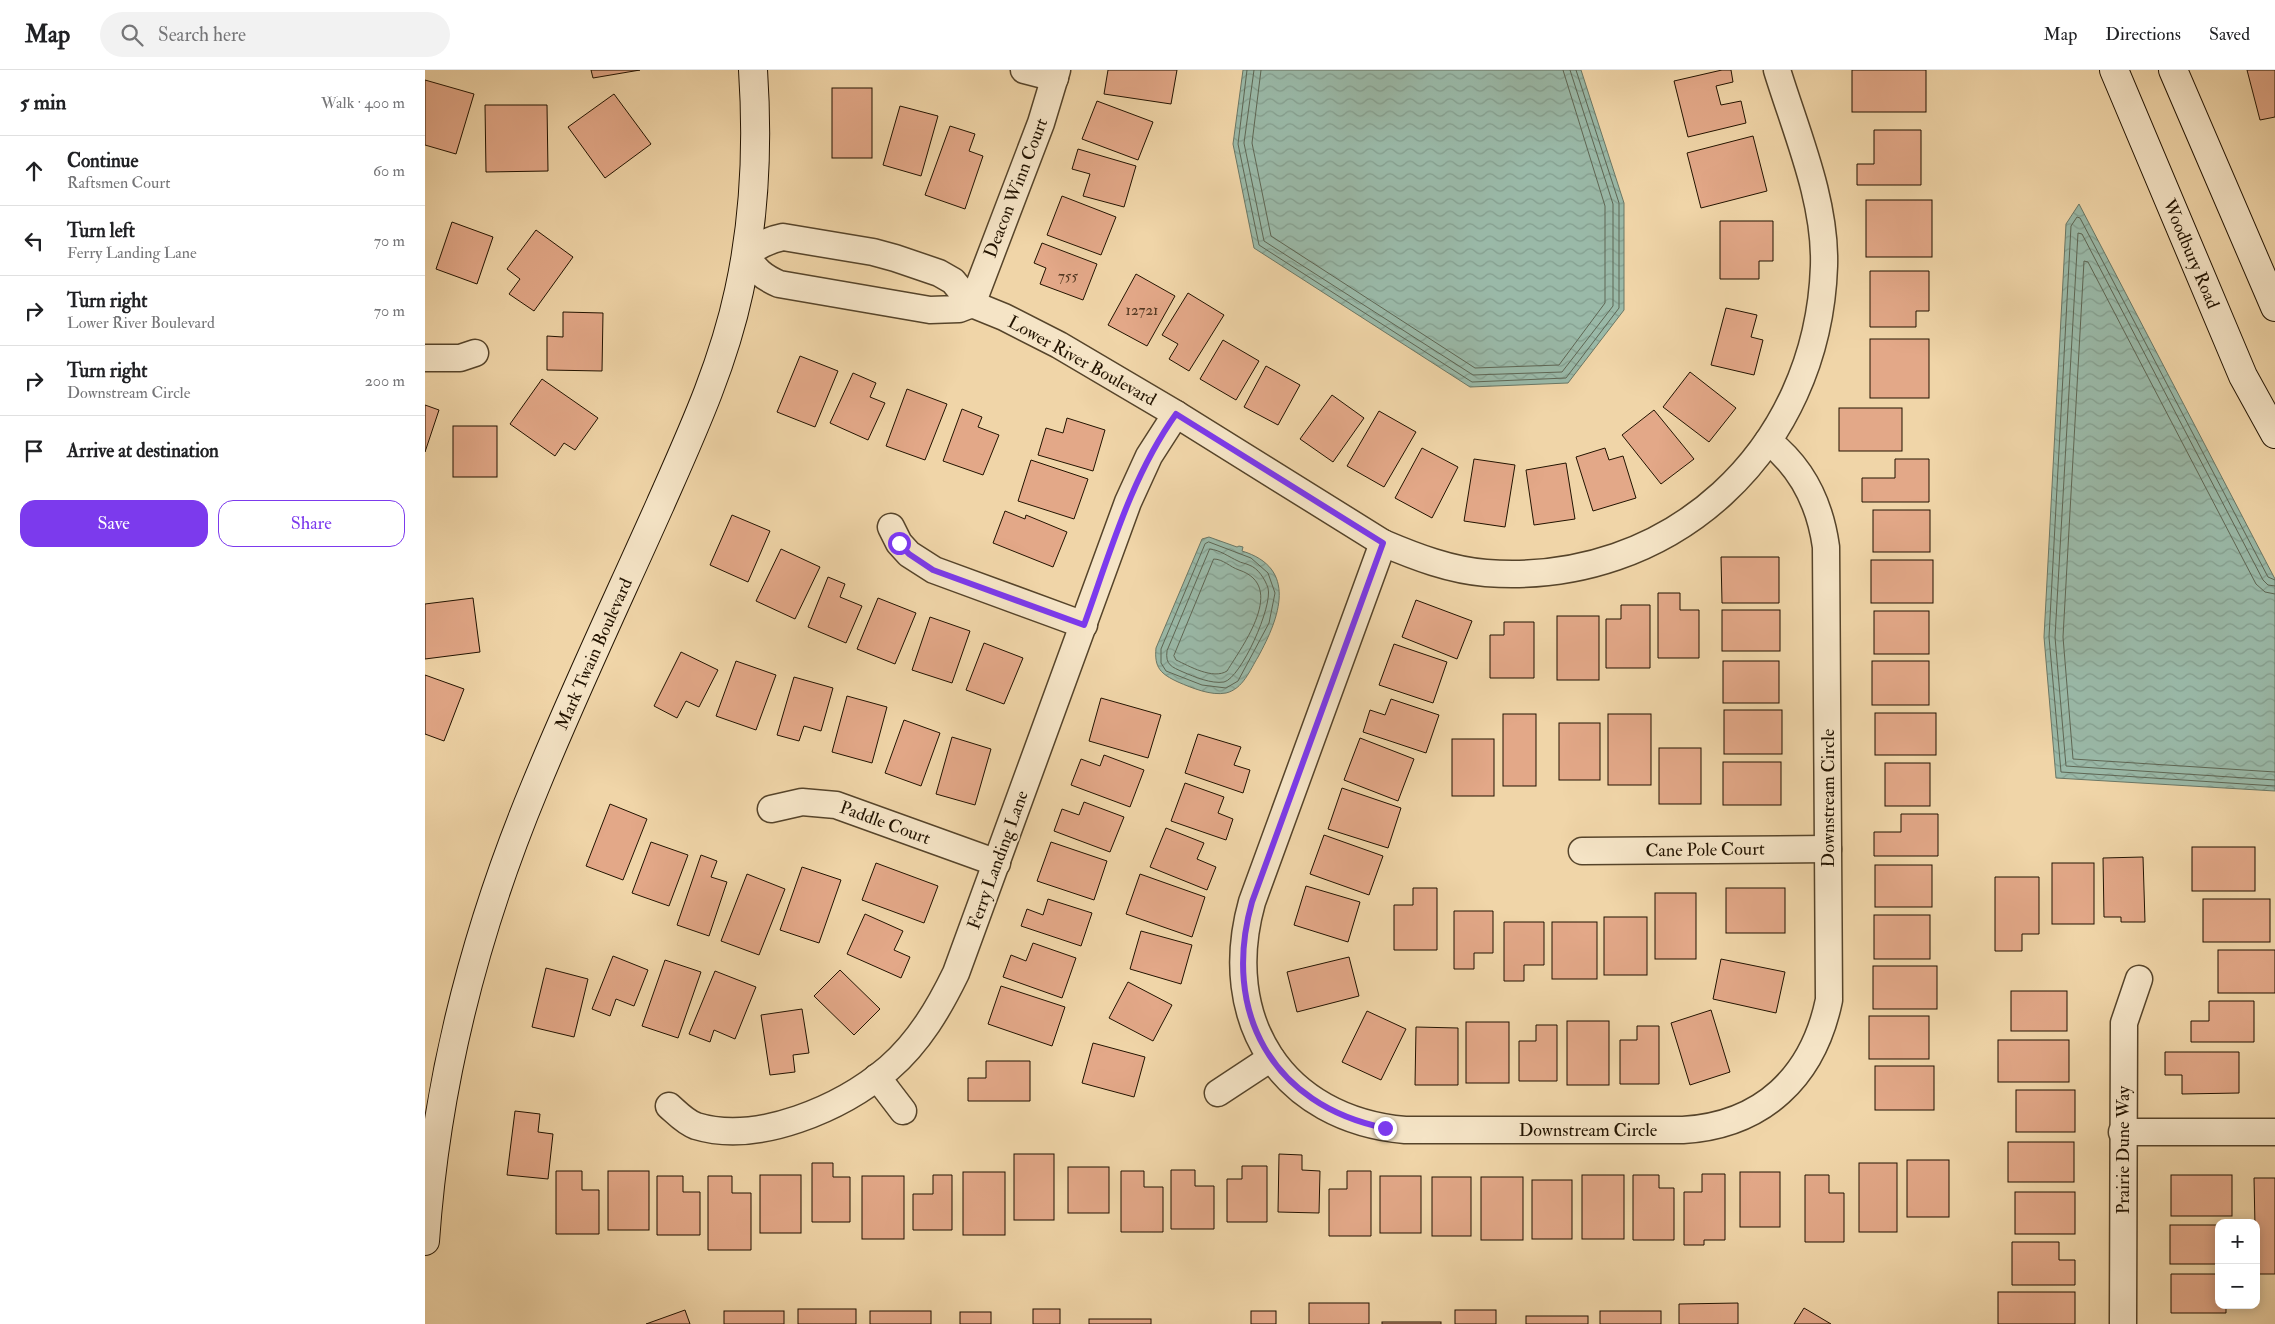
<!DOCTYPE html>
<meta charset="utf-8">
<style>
body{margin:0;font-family:"IM FELL Double Pica",serif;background:#f2f2f2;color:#202124}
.controls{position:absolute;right:15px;bottom:15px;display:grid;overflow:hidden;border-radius:10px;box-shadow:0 2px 12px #0003}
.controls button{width:45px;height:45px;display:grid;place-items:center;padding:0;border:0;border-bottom:1px solid #e0e0e0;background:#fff;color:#202124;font:25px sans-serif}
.stop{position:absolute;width:15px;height:15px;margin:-11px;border:4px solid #7c3aed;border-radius:50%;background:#fff}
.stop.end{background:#7c3aed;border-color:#fff;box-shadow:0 1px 5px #0008}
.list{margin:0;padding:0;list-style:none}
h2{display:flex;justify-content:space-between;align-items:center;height:65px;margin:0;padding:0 20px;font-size:21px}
h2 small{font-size:16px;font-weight:400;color:#757577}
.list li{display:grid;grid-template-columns:32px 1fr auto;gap:15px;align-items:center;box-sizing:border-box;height:70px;padding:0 20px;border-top:1px solid #e0e0e0}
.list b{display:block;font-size:19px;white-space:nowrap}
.list p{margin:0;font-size:16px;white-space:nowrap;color:#757577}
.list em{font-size:16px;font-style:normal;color:#757577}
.actions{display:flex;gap:10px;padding:15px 20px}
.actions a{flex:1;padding:11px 0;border:1px solid #7c3aed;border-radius:15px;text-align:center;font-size:18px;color:#7c3aed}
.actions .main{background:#7c3aed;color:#fff}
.icon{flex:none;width:28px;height:28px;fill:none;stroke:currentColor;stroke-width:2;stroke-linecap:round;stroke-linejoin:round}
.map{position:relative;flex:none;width:1850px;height:1254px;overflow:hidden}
header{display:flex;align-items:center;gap:30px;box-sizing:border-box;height:70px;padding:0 25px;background:#fff;border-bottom:1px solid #e0e0e0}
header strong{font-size:24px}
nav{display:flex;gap:28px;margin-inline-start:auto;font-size:18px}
.search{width:350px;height:45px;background:#f2f2f2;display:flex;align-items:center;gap:12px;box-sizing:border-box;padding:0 18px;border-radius:28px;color:#757577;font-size:19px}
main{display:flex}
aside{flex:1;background:#fff}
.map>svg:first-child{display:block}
.water{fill:url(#water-waves);stroke:#6a7765}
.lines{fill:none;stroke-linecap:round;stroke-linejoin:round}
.shore{stroke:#5e6654;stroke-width:1}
.building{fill:#e3a888;stroke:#221300}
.street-casing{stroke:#56442a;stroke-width:29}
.secondary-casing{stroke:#221300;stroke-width:30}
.street{stroke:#f5e4c6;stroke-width:26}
.secondary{stroke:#f5e4c6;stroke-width:28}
.route{stroke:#7c3aed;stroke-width:6}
.labels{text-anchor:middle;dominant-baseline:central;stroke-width:4;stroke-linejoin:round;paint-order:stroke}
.number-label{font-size:15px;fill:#523822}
.street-label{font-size:18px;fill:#221300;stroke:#f5e4c6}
</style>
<header>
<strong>Map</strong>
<div class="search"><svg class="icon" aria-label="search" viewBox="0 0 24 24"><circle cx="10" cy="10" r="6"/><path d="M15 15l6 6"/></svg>Search here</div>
<nav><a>Map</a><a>Directions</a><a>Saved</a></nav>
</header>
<main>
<aside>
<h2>5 min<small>Walk · 400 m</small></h2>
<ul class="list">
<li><svg class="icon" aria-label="ahead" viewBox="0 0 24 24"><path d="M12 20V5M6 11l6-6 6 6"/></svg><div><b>Continue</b><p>Raftsmen Court</p></div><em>60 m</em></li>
<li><svg class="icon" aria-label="left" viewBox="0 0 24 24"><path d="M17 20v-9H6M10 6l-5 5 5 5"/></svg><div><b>Turn left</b><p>Ferry Landing Lane</p></div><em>70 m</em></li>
<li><svg class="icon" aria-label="right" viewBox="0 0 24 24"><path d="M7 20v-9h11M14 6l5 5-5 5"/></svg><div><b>Turn right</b><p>Lower River Boulevard</p></div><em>70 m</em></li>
<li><svg class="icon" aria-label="right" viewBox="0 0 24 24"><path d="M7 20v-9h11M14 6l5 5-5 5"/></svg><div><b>Turn right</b><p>Downstream Circle</p></div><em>200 m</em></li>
<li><svg class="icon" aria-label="arrive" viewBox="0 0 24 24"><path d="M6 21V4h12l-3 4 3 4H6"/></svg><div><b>Arrive at destination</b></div></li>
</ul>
<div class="actions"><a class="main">Save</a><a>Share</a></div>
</aside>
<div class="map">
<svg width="1850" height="1254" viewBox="0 0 1850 1254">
<defs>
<pattern id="water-waves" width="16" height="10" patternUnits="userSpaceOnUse" patternTransform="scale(1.25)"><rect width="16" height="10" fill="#9ab9a8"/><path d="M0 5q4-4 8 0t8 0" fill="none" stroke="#849e8f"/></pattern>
</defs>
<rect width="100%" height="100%" fill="#f0d5a8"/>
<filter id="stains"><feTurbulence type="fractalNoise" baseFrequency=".004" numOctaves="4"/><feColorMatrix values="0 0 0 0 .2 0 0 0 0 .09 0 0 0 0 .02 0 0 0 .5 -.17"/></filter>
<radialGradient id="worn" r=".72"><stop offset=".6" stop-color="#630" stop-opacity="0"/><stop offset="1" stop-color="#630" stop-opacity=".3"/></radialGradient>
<g class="water">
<polygon points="818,0 1156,0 1199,133 1199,240 1143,313 1045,317 829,178 808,74"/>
<polygon points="1654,134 1850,509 1850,721 1631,708 1619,567 1641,154"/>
<path d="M 784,467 L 812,477 L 814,476 L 818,477 L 817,481 C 873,498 855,547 833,587 C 825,600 818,619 801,623 C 786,626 767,618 753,612 C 736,604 729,598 731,578 L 777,469 Z"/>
</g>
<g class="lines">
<g class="shore">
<polyline points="822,0 813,74 834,175 1047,312 1141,308 1194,238 1194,133 1151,0"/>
<polyline points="829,0 819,73 839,171 1048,305 1137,302 1188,236 1188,134 1145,0"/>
<polyline points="836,0 827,73 846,166 1050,298 1134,295 1180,233 1180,136 1138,0"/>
<polygon points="784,472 826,488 843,503 850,523 844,553 813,611 801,618 777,615 741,601 736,593 736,579 780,474"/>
<path d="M 785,479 C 795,480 804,487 813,491 C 816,493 820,493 824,495 C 833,498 840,509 843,518 C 848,536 816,608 799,612 C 786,614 770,607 758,602 C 747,597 740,595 742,581 Z"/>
<path d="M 789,489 C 798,489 805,497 814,500 C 862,516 818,575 802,601 C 788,610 764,596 751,590 L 749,586 Z"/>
<polyline points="1850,510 1843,507 1655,148 1652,147 1646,156 1624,567 1636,702 1850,716"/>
<polyline points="1850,516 1843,515 1838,510 1657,164 1653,163 1630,567 1641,696 1850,710"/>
<polyline points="1850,524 1840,522 1831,514 1663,192 1659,191 1638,567 1648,689 1850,702"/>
</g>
</g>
<g class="building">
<polygon points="166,0 215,0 168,8"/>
<polygon points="683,0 752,0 746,34 679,24"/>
<polygon points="1297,0 1306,0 1308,12 1291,16 1296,35 1316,31 1321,53 1263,67 1249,11"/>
<rect x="1427" y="0" width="74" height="42"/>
<polygon points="1822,0 1850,0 1850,47 1835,50"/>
<polygon points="0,10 49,24 31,84 0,75"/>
<rect x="407" y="18" width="40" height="70"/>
<polygon points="189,24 226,74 180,108 143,57"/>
<polygon points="672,31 728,52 713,90 657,69"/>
<polygon points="60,35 122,35 123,101 61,102"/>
<polygon points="475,36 513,46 496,106 458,95"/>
<polygon points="525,56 550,64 544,81 558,86 540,139 500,125"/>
<polygon points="1449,60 1496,60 1496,115 1432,115 1432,94 1449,94"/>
<polygon points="1328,66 1342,121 1276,138 1262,83"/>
<polygon points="653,79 711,96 699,137 658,126 665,104 647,99"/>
<polygon points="637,126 691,147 676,185 622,165"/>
<rect x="1441" y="130" width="66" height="57"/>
<polygon points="1295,151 1348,151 1348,191 1334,191 1334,209 1295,209"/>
<polygon points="27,152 68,167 52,214 11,199"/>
<polygon points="111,160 148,187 109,241 84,224 95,209 82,199"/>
<polygon points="617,173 672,194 658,230 615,214 621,198 609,193"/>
<polygon points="1445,201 1504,201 1504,241 1491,241 1491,257 1445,257"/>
<polygon points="711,204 750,226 722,276 683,255"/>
<polygon points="763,223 799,245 764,301 744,289 753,274 737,265"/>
<polygon points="1301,238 1332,245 1326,267 1338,270 1329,305 1286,295"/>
<polygon points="138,242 178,243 177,301 122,300 122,266 138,267"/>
<rect x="1445" y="269" width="59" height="59"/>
<polygon points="798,270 834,291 811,330 775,309"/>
<polygon points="375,286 413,301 390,357 352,342"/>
<polygon points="841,296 875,315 853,355 819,337"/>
<polygon points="1265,302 1311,338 1284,372 1238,337"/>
<polygon points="428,303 451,313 445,327 460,333 443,370 405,353"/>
<polygon points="117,309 173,348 150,380 139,373 130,386 85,354"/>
<polygon points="482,319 522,334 500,390 461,376"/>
<polygon points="907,325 939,348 908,392 875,369"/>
<polygon points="0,335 14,340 0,382"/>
<rect x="1414" y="338" width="63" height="43"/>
<polygon points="537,339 557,347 553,357 574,365 558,405 518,391"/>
<polygon points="1229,340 1269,389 1236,414 1197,365"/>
<polygon points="954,341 991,362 959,417 922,396"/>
<polygon points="642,348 680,360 668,401 613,385 621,358 638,363"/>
<rect x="28" y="356" width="44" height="51"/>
<polygon points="997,378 1033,397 1007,448 970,428"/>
<polygon points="1180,378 1184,390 1198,386 1211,428 1168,441 1151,387"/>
<polygon points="1049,389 1090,395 1080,457 1039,451"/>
<polygon points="1470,389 1504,389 1504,432 1437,432 1437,408 1470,408"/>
<polygon points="606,390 663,409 649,449 593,431"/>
<polygon points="1141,393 1150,449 1109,455 1101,400"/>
<rect x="1448" y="440" width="57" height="42"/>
<polygon points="580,441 600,449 601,445 642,462 628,497 568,473"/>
<polygon points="307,445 345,461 323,512 285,495"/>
<polygon points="356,479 395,497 370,549 331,531"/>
<polygon points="1296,487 1354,487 1354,533 1297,533"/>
<rect x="1446" y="490" width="62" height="43"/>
<polygon points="403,507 420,514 415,527 437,536 421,573 383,557"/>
<polygon points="1233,523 1255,523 1255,540 1274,540 1274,588 1233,588"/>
<polygon points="48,528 55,582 0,589 0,534"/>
<polygon points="453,528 491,543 470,594 432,579"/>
<polygon points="991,530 1047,551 1032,589 977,567"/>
<polygon points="1196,535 1225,535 1225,598 1181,598 1181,549 1196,549"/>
<rect x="1297" y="540" width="58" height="41"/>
<rect x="1449" y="541" width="55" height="43"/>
<rect x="1132" y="546" width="42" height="64"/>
<polygon points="505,547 545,561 527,613 487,600"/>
<polygon points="1079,552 1109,552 1109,608 1065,608 1065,565 1079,565"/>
<polygon points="559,573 598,588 579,634 541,620"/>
<polygon points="969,574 1022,592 1008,633 954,615"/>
<polygon points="256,582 293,600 274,637 261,631 252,648 229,636"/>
<polygon points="311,591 351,605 331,660 291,646"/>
<rect x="1298" y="591" width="56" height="42"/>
<rect x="1447" y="591" width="57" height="44"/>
<polygon points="0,605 39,619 19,671 0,664"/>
<polygon points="369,607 408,618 396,661 379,656 374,671 352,665"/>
<polygon points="422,626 462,637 447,693 407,682"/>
<polygon points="676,628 736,645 723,688 664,671"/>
<polygon points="966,629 1014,645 1001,683 938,662 945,640 960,645"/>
<rect x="1299" y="640" width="58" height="44"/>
<rect x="1450" y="643" width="61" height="42"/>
<rect x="1078" y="644" width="33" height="72"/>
<rect x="1183" y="644" width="43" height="71"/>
<polygon points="479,650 515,663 496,716 460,703"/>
<rect x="1134" y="653" width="41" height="57"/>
<polygon points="773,664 816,677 809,695 825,700 818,723 760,703"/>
<polygon points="527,667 566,679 550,735 511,724"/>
<polygon points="935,668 989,689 973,731 919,710"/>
<rect x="1027" y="669" width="42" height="57"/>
<rect x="1234" y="678" width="42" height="56"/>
<polygon points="679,685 719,700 705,737 646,715 656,689 675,696"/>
<rect x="1298" y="692" width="58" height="43"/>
<rect x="1460" y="693" width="45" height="43"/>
<polygon points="760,713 799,727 793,743 808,749 801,770 746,751"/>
<polygon points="917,718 976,738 963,778 903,759"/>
<polygon points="659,732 699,747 685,782 629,761 637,739 654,745"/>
<polygon points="185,734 222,749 198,810 161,796"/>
<polygon points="1476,744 1513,744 1513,786 1449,786 1449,762 1476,762"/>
<polygon points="741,758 779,773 772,789 791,797 782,820 725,797"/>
<polygon points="899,765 958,786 944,825 885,804"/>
<polygon points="226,772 263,785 244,836 207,823"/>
<polygon points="626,772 682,791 669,830 612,811"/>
<rect x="1767" y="777" width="63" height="44"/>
<polygon points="276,785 292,791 286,807 302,812 284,866 252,855"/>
<polygon points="1718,787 1720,852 1696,852 1696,847 1679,847 1678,788"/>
<polygon points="451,793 513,816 499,853 437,830"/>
<rect x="1627" y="793" width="42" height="61"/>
<rect x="1450" y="795" width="57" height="42"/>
<polygon points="377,797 416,810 394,873 355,860"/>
<polygon points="322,804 360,819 334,885 296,871"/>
<polygon points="715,804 780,827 767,867 701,844"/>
<polygon points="1570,807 1614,807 1614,864 1597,864 1597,881 1570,881"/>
<polygon points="881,816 935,832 923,872 869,855"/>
<polygon points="988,818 1012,818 1012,880 969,880 969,835 988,835"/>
<rect x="1301" y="818" width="59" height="45"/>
<rect x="1230" y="823" width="41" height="66"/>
<polygon points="623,829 667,843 656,876 596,856 602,839 618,845"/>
<rect x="1778" y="829" width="67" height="43"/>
<polygon points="1029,841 1068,841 1068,883 1049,883 1049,899 1029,899"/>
<polygon points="440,844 478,861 469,880 485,887 476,908 422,884"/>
<rect x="1449" y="845" width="56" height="44"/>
<rect x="1179" y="847" width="43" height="58"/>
<polygon points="1079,852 1119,852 1119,895 1099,895 1099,911 1079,911"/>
<rect x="1127" y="852" width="45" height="57"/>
<polygon points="716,861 767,875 756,914 705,899"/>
<polygon points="608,873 651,888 637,928 578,907 586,885 601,891"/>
<rect x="1793" y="880" width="57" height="43"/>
<polygon points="188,886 223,900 209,936 191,929 185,946 167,939"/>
<polygon points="924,887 934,926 872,942 862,902"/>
<polygon points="1296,889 1360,902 1351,943 1288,929"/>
<polygon points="240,890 276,902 253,968 217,956"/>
<rect x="1448" y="896" width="64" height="43"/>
<polygon points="121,898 163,909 149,967 107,957"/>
<polygon points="415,900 455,939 429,965 389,926"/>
<polygon points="290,901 331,917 310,969 289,960 285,972 264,964"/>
<polygon points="703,912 747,935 728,971 684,948"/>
<polygon points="576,916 640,937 627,976 563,954"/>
<rect x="1586" y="921" width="56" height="40"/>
<polygon points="1784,931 1829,931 1829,972 1766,972 1766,951 1784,951"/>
<polygon points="377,939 384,983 368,985 370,1002 345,1005 336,945"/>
<polygon points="1286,940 1305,1002 1265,1015 1246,953"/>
<polygon points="942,941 981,959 956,1010 917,992"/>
<rect x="1444" y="946" width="60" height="43"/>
<rect x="1142" y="951" width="42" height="64"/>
<rect x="1041" y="952" width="43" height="61"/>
<polygon points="1111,955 1132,955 1132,1011 1094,1011 1094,971 1111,971"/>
<polygon points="1212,956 1234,956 1234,1014 1195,1014 1195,970 1212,970"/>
<polygon points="991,957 1033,958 1033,1015 990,1015"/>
<rect x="1573" y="970" width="71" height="42"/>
<polygon points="668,973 720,987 709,1027 657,1013"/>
<polygon points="1740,982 1814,982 1814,1023 1757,1024 1757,1005 1740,1005"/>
<polygon points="561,991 605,991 605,1031 543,1031 543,1008 561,1008"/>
<rect x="1450" y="996" width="59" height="44"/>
<rect x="1591" y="1020" width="59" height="42"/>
<polygon points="90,1041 115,1044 113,1062 128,1064 123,1109 82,1105"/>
<rect x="1583" y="1072" width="66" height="40"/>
<rect x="589" y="1084" width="40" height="66"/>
<polygon points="854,1084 877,1085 877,1100 895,1101 894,1143 853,1142"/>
<rect x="1482" y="1090" width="42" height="57"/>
<polygon points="387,1093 408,1093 408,1107 425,1107 425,1152 387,1152"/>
<rect x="1434" y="1093" width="38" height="69"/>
<polygon points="817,1096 842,1096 842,1152 802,1152 802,1109 817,1109"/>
<rect x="643" y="1097" width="41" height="46"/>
<polygon points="746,1100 770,1100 770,1116 789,1116 789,1159 746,1159"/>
<polygon points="131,1101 157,1101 157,1120 174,1120 174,1164 131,1164"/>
<rect x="183" y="1101" width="41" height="59"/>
<polygon points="696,1101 719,1101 719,1117 738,1117 738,1162 696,1162"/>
<polygon points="922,1101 946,1101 946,1166 904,1166 904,1119 922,1119"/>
<rect x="538" y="1102" width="42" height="63"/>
<rect x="1315" y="1102" width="40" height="55"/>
<polygon points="1277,1104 1300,1104 1300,1170 1279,1170 1279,1175 1259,1175 1259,1122 1277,1122"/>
<rect x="335" y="1105" width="41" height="58"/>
<polygon points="508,1105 527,1105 527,1160 488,1160 488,1124 508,1124"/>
<rect x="1157" y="1105" width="42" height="64"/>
<polygon points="1208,1105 1234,1105 1234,1118 1249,1118 1249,1170 1208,1170"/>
<polygon points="1380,1105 1404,1105 1404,1123 1419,1123 1419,1172 1380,1172"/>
<rect x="1746" y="1105" width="61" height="41"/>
<polygon points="232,1106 258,1106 258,1122 275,1122 275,1165 232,1165"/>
<polygon points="283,1106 307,1106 307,1123 326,1123 326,1180 283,1180"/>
<rect x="437" y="1106" width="42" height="63"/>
<rect x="955" y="1106" width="41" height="57"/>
<rect x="1007" y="1107" width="39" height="59"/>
<rect x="1056" y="1107" width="42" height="63"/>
<polygon points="1829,1108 1850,1108 1850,1204 1831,1204"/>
<rect x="1107" y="1110" width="40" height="59"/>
<rect x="1590" y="1122" width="60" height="42"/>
<rect x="1745" y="1155" width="49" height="39"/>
<polygon points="1587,1172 1634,1172 1634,1190 1650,1190 1650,1215 1587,1215"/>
<polygon points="1746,1204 1794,1204 1794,1235 1801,1235 1801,1243 1746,1243"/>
<rect x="1573" y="1222" width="77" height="32"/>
<rect x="884" y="1233" width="60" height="21"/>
<polygon points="1313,1233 1313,1254 1254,1254 1254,1234"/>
<polygon points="1379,1238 1406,1254 1369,1254"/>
<rect x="373" y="1239" width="58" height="15"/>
<rect x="608" y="1239" width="27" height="15"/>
<polygon points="260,1240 265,1254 221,1254"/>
<rect x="1030" y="1240" width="41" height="14"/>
<rect x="299" y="1241" width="60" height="13"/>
<rect x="445" y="1241" width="61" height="13"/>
<rect x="826" y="1241" width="25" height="13"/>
<rect x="1175" y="1241" width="61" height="13"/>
<rect x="535" y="1242" width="31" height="12"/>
<rect x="1101" y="1246" width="62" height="8"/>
<rect x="664" y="1249" width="62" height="5"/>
<rect x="957" y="1252" width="59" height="2"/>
</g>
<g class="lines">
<defs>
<g id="street">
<polyline points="599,0 630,8"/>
<path d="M 547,234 L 534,239 L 505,240 L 354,214 C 338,207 330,200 321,185 C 333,175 343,170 358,167 L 448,182 L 470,188 L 514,203 L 528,211 L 547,234 L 579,247 L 634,275 L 751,344 L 958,473 C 991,487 1025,500 1061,503 C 1246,517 1393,380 1399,196 C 1401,130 1371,62 1352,0"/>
<polyline points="547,234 616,53 632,0"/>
<polyline points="0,288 35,288 50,283"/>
<polyline points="466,457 474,473 484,484 509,500 659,555"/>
<path d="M 958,473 L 827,832 C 794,950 857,1049 980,1060 L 1258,1060 C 1338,1055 1388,1007 1404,930 L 1401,477 C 1395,434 1378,398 1343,371"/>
<polyline points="346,739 377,732 411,735 572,793"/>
<polyline points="1157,781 1403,779"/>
<polyline points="452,1007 478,1041"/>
<polyline points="793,1023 846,988"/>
<path d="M 244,1036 C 252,1043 260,1052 271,1056 C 333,1075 417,1038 464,998 C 494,972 514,938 531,903 L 703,432 L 724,386 L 751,344"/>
<polyline points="1697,1062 1850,1062"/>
<polyline points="1698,1254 1699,953 1714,909"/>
</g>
<g id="secondary">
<polyline points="1689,0 1818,306 1850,364"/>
<polyline points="1748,0 1850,237"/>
<path d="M 0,1171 C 11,1015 50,861 110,717 C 149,622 193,529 235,435 C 266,365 298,296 314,221 C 330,148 333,74 328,0"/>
</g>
</defs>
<use href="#street" class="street-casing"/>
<use href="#secondary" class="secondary-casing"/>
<use href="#street" class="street"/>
<use href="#secondary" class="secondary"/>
</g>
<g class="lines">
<path class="route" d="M 474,473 L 484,484 L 508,500 L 659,555 C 685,483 706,407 751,344 L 958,473 L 827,832 C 796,942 847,1035 960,1058"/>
</g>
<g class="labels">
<g class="number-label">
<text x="643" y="206">755</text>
<text x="717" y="240">12721</text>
</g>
<g class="street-label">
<text transform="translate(591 118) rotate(-69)">Deacon Winn Court</text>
<text transform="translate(1766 184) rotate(67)">Woodbury Road</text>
<text transform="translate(657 291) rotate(29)">Lower River Boulevard</text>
<text transform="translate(169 584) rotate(-66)">Mark Twain Boulevard</text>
<text transform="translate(1403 728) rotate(-90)">Downstream Circle</text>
<text transform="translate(460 753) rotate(20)">Paddle Court</text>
<text transform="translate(1280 780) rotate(-1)">Cane Pole Court</text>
<text transform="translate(573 790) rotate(-70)">Ferry Landing Lane</text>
<text x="1163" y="1060">Downstream Circle</text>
<text transform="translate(1698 1080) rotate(-90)">Prairie Dune Way</text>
</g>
</g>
<rect width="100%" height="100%" filter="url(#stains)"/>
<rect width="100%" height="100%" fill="url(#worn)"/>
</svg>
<div class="controls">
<button>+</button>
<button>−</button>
</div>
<div class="stop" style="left:474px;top:473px"></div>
<div class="stop end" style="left:960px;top:1058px"></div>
</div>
</main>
